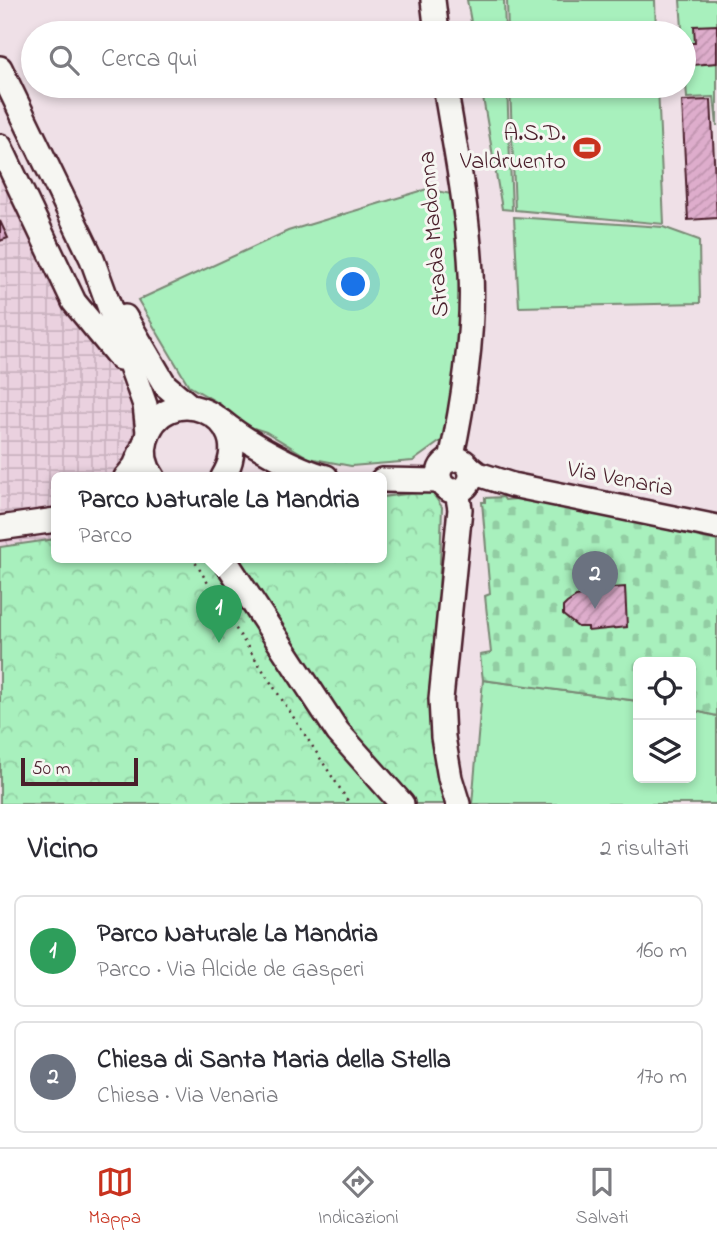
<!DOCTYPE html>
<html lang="it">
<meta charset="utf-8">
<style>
body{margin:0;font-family:"Indie Flower",sans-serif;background:#f2f2f3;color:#2b2b33}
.controls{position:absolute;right:21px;bottom:21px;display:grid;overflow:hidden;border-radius:10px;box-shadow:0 4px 10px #0003}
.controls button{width:63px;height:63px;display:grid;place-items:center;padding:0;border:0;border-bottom:2px solid #e1e1e2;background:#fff;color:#2b2b33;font:35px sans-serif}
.scale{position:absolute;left:21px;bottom:18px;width:117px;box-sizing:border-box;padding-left:7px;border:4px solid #4a1f2b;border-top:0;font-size:19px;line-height:24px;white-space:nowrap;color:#4a1f2b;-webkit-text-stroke:5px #f6f6f2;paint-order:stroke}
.you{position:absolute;left:354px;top:285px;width:24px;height:24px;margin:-18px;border:5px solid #fff;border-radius:50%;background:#1a73e8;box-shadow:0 0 0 10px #1a73e833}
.badge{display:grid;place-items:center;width:46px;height:46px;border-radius:50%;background:#c8321e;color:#fff;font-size:23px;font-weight:700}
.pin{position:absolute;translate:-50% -58px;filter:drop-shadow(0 2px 4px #0008)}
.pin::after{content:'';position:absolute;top:37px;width:24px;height:21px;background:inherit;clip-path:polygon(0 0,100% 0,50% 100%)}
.popup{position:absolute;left:51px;top:472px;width:336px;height:91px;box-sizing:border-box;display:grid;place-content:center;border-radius:10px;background:#fff;filter:drop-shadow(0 2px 5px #0005);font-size:23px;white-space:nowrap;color:#7c7c81}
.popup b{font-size:26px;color:#2b2b33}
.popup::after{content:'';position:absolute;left:50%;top:100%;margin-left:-14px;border:14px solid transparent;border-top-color:#fff}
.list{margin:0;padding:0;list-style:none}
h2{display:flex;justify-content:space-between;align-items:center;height:91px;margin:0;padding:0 28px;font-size:30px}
h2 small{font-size:23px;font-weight:400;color:#7c7c81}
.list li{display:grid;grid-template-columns:46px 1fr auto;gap:21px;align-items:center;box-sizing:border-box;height:112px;margin:0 14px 14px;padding:0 14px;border:2px solid #e1e1e2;border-radius:10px}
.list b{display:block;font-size:26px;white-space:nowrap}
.list p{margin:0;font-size:23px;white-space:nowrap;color:#7c7c81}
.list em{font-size:23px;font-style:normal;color:#7c7c81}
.icon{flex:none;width:38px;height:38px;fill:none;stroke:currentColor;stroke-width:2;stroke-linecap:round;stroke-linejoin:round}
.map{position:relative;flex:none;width:717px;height:804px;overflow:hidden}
.search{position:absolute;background:#fff;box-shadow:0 4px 10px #0003;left:21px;right:21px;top:21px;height:77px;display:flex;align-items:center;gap:18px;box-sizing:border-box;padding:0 24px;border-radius:38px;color:#7c7c81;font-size:26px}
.sheet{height:343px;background:#fff}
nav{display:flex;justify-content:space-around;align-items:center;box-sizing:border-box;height:98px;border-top:2px solid #e1e1e2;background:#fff;font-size:19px;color:#7c7c81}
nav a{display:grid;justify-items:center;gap:4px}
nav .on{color:#c8321e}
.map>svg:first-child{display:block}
.industrial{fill:url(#industrial-grid)}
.green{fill:#a8f0bd;stroke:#798874;stroke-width:2}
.forest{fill:url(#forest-crowns);stroke:#798874;stroke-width:2}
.cemetery{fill:url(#cemetery-stones);stroke:#798874;stroke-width:2}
.building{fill:url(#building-hatch);stroke:#4a1f2b;stroke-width:2}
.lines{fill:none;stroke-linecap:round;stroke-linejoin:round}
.minor-casing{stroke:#4a1f2b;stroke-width:28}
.path{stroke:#4a1f2b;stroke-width:2.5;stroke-dasharray:2 5;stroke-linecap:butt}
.minor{stroke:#f6f6f2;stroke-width:23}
.labels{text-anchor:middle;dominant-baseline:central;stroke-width:6;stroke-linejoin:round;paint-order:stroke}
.poi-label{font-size:24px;fill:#4a1f2b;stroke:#f6f6f2;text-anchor:end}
.street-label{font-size:24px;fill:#4a1f2b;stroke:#f6f6f2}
</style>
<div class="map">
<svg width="717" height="804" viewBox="0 0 717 804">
<defs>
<pattern id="industrial-grid" width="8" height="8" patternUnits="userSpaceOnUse" patternTransform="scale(1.75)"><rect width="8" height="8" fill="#ead1df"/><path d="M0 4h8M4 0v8" fill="none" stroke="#cab3c0"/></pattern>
<pattern id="forest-crowns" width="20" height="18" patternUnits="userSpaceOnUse" patternTransform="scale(1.75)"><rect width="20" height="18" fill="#a8f0bd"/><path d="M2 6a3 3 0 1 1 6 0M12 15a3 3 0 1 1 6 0" fill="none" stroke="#92cda3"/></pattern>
<pattern id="cemetery-stones" width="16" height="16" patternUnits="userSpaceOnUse" patternTransform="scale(1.75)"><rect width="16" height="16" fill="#a8f0bd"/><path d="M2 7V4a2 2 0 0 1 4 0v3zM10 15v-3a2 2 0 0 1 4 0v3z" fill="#92cda3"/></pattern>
<pattern id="building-hatch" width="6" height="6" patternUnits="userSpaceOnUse" patternTransform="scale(1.75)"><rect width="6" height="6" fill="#deadcc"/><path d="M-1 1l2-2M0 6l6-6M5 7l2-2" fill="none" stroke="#c094af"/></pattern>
</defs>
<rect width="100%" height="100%" fill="#efe0e7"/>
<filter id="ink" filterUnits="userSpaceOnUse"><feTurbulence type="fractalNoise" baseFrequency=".0143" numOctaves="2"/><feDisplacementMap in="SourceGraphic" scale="14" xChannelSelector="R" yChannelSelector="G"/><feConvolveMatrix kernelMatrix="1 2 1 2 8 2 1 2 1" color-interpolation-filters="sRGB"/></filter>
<g filter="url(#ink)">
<polygon class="industrial" points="0,131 137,418 151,477 56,477 56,557 0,703"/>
<g class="green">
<polygon points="467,0 504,0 505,33 473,33"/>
<polygon points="507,0 655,0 656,33 508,33"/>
<polygon points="680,0 717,0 717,126 714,97 687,98"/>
<polygon points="481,86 507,86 512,210 502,209"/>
<polygon points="510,86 658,86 664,224 515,210"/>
<polygon points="427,189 451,194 463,284 454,387 445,438 413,461 351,466 309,458 266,432 238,423 220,404 189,386 138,300 288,231"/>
<polygon points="514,217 663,227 699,240 700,303 519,307"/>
<polygon points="483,680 638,701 638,778 691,778 691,710 717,716 717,804 472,804"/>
</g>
<polygon class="forest" points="431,491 442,507 434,740 452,804 0,804 0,547 56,539 56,557 382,557 382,497"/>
<polygon class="cemetery" points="503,497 505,500 539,497 540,504 560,503 648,517 647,525 717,541 717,716 691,710 691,662 638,662 638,701 483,680 480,655 491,653 485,596 490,594 482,502 485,502 485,498"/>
<g class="building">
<polygon points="717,25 717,63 693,65 691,43 695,43 694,26"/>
<polygon points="711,100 717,218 688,220 682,101"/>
<polygon points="0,221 8,238 0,241"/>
<polygon points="625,587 627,627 588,631 588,627 578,627 563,615 563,607 567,603 576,597 586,595 585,590"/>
</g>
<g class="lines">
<defs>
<g id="minor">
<polyline points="433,0 437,33"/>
<polyline points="0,68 92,259 145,405 148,432"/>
<path d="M 445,86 C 455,148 468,210 471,273 C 474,335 464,399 451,460"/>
<polyline points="0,146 74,302 120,358"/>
<polyline points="125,317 165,385 191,407"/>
<path d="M 221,421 C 245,441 296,470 326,477"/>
<circle cx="455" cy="475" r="16"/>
<polyline points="469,467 478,474 512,485 717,527"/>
<polyline points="126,477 135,466 144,445"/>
<path d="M 153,477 C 145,466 142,453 146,440 C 163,376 261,415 223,477"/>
<polyline points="382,480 440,481"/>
<polyline points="457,491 460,509 441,699 443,737 450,778 458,804"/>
<polyline points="0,528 56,520"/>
<polyline points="223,557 338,732 402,804"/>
</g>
</defs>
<use href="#minor" class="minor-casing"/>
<polyline class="path" points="192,557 234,626 350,804"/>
<use href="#minor" class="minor"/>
</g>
</g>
<defs>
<symbol id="stadium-bare" viewBox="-9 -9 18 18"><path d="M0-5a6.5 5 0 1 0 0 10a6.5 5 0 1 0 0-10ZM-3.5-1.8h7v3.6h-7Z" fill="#c8321e" stroke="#f6f6f2" stroke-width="2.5" paint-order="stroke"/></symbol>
</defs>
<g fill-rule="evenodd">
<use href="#stadium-bare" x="568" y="129" width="38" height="38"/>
</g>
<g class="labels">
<g class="poi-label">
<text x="566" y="134">A.S.D.<tspan x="566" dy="28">Valdruento</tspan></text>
</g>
<g class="street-label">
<text transform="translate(435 234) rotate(-95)">Strada Madonna</text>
<text transform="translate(620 480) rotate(11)">Via Venaria</text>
</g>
</g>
</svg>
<div class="controls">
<button><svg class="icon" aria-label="locate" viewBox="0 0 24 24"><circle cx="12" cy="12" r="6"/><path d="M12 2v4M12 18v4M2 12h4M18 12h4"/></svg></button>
<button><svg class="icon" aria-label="layers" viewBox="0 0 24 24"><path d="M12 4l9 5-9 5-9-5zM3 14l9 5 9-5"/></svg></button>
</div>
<div class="scale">50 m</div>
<div class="you"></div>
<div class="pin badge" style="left:219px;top:643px;background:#2e9e5b">1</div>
<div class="popup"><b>Parco Naturale La Mandria</b>Parco</div>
<div class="pin badge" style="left:595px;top:609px;background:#6b7280">2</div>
<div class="search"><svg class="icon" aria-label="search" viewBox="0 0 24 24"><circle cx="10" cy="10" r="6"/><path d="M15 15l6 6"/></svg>Cerca qui</div>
</div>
<section class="sheet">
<h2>Vicino<small>2 risultati</small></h2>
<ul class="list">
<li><span class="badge" style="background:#2e9e5b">1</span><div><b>Parco Naturale La Mandria</b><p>Parco · Via Alcide de Gasperi</p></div><em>160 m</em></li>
<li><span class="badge" style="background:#6b7280">2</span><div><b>Chiesa di Santa Maria della Stella</b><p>Chiesa · Via Venaria</p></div><em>170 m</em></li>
</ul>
</section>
<nav>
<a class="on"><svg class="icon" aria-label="map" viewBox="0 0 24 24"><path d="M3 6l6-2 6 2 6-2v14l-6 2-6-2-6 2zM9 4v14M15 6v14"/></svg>Mappa</a>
<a><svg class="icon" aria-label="directions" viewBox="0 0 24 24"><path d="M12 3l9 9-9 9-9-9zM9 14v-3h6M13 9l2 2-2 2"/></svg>Indicazioni</a>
<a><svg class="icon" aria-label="saved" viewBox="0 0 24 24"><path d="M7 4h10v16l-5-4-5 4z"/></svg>Salvati</a>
</nav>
